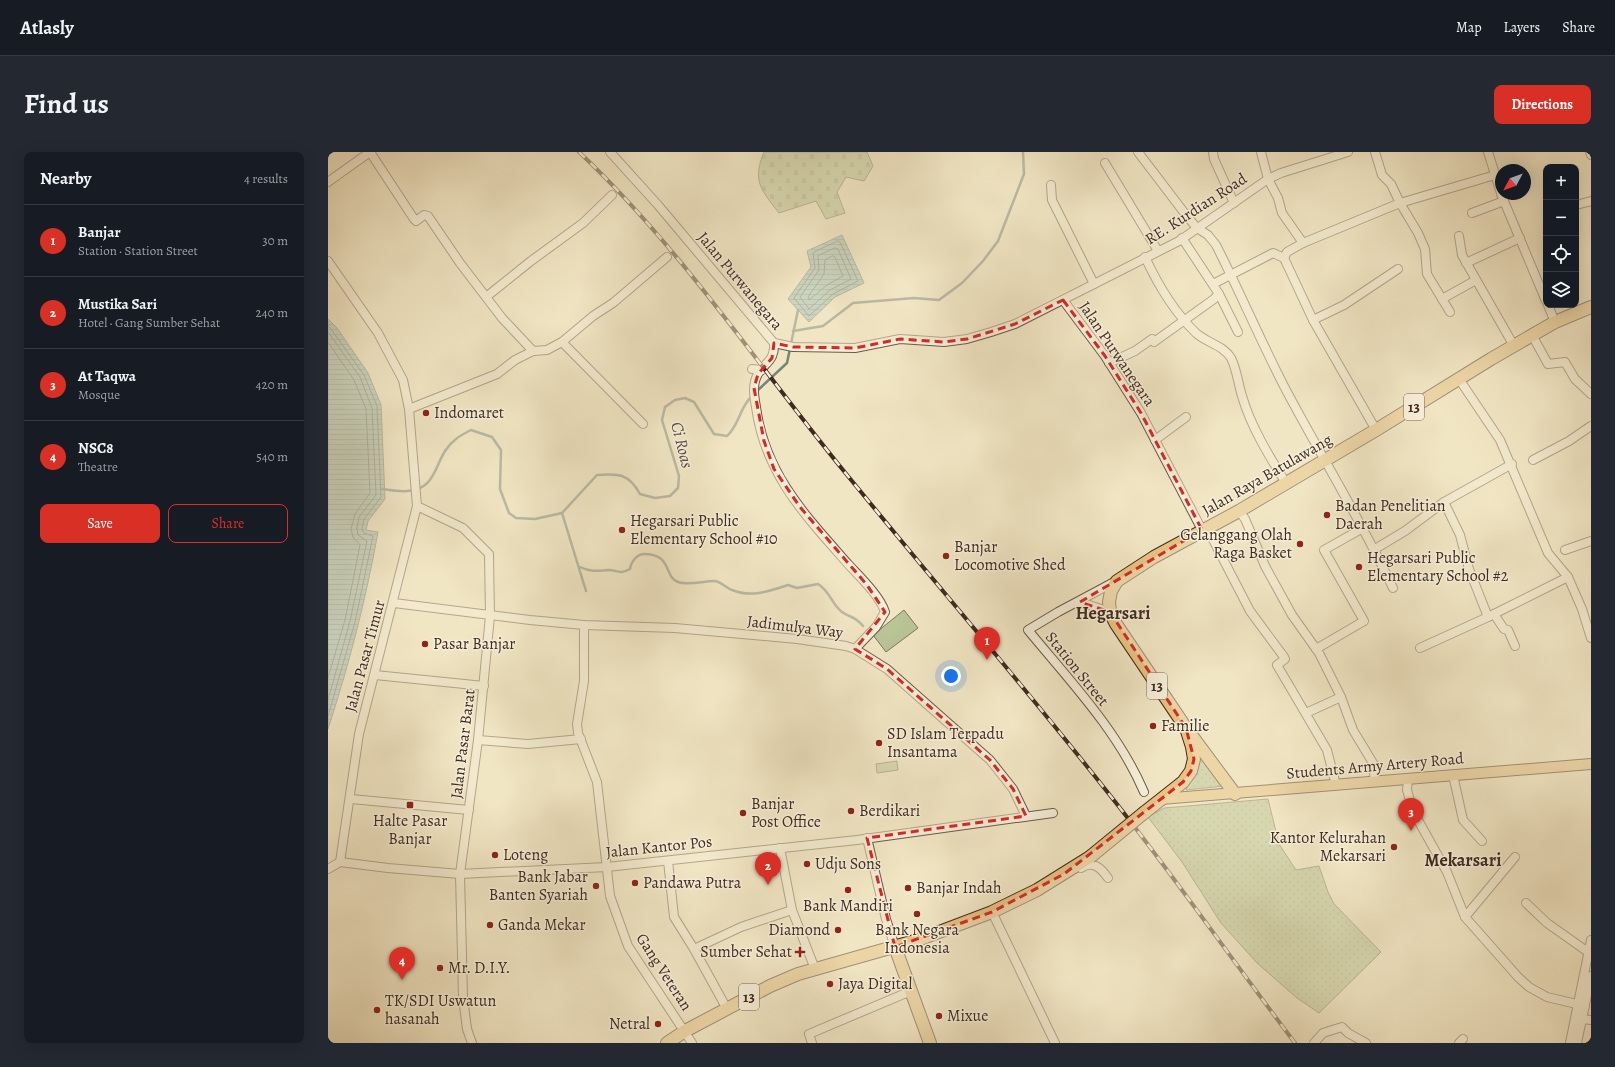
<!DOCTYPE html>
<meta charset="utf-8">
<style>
body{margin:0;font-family:Alegreya,serif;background:#242831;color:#f1f3f6}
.controls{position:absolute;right:12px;top:12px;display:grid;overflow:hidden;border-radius:8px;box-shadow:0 4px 16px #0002}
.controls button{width:36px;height:36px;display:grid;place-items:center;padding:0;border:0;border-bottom:1px solid #363941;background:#171b24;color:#f1f3f6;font:20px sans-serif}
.compass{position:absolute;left:1167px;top:12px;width:36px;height:36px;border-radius:50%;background:#171b24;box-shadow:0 4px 16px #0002;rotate:229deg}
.you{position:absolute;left:623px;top:524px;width:14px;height:14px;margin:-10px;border:3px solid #fff;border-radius:50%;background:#1a73e8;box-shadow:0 0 0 6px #1a73e833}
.badge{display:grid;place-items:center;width:26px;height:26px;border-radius:50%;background:#d93025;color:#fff;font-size:13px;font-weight:700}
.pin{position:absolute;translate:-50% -33px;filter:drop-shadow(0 1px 2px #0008)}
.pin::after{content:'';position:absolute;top:21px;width:14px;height:12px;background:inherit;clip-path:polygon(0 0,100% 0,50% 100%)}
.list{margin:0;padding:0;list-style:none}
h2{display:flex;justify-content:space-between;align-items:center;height:52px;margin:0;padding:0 16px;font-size:17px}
h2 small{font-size:13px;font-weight:400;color:#9ea1a6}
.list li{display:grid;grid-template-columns:26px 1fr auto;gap:12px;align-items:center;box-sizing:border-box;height:72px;padding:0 16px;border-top:1px solid #363941}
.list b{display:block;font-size:15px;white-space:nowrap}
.list p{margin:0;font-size:13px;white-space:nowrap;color:#9ea1a6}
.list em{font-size:13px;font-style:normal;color:#9ea1a6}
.actions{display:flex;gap:8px;padding:12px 16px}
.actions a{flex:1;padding:9px 0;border:1px solid #d93025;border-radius:8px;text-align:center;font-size:14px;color:#d93025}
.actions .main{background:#d93025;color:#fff}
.icon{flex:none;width:22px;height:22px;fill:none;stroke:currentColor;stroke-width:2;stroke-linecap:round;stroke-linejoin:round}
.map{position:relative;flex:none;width:1263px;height:891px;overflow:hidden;border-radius:8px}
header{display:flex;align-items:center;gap:24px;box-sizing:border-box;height:56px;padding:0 20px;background:#171b24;border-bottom:1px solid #363941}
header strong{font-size:19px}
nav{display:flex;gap:22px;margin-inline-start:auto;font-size:14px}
.intro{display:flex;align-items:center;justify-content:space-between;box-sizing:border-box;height:96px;padding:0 24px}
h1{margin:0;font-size:28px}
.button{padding:10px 18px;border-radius:8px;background:#d93025;color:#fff;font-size:14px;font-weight:700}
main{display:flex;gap:24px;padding:0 24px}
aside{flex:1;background:#171b24;border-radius:8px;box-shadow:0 4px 16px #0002}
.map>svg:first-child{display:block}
.grass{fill:url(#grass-dots);stroke:#7c785a}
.cemetery{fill:url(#cemetery-stones);stroke:#7c785a}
.pitch{fill:#b9c595;stroke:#7c785a}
.water{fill:url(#water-rules);stroke:#76847a}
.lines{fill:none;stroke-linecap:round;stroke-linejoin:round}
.shore{stroke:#6d756a;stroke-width:1}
.stream{stroke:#76847a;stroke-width:2.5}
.minor-casing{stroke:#6c5a48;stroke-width:10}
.major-casing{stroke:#3f2b1e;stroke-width:12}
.highway-casing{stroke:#3f2b1e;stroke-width:14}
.minor{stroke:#f6efd9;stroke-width:8}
.major{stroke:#e8c382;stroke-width:10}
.highway{stroke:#e8c382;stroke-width:12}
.rail-casing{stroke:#3f2b1e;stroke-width:4}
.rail{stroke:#f6efd9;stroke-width:2.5;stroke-dasharray:8;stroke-linecap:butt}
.highway-bridge-casing{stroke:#3f2b1e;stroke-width:14;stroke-linecap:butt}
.highway-bridge{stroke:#e8c382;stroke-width:12}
.marked{fill:none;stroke:#d62828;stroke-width:3;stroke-dasharray:8 5;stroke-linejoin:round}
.poi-dot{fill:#8f2418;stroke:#f6efd9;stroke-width:1.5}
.labels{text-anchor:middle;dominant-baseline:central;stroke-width:3;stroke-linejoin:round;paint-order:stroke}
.shield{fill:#f6efd9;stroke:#766656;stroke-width:1}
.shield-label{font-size:15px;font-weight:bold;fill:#3f2b1e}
.street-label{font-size:16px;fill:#3f2b1e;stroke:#f6efd9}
.poi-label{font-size:16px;fill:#3f2b1e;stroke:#f6efd9;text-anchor:start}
.water-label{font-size:17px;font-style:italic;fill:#565044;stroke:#f6efd9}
.quarter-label{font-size:18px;font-weight:bold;fill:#3f2b1e;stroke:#f6efd9}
</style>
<header>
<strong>Atlasly</strong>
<nav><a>Map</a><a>Layers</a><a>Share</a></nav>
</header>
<div class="intro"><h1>Find us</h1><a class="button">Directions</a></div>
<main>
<aside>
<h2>Nearby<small>4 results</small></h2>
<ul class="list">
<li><span class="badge">1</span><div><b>Banjar</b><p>Station · Station Street</p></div><em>30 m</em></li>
<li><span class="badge">2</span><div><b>Mustika Sari</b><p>Hotel · Gang Sumber Sehat</p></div><em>240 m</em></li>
<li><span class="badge">3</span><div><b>At Taqwa</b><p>Mosque</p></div><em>420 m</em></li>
<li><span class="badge">4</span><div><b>NSC8</b><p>Theatre</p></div><em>540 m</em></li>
</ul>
<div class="actions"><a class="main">Save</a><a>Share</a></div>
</aside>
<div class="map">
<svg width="1263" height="891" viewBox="0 0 1263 891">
<defs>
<pattern id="grass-dots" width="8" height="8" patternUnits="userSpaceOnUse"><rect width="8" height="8" fill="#b9c595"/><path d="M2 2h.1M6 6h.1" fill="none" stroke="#a0a980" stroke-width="1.8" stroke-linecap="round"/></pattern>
<pattern id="cemetery-stones" width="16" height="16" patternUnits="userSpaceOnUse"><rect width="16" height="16" fill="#b9c595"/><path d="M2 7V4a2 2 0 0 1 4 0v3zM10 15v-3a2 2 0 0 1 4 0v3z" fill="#a0a980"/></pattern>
<pattern id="water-rules" width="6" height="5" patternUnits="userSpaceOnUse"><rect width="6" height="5" fill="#9bbfb7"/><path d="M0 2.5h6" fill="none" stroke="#809b94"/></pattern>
</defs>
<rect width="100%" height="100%" fill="#f1e6c4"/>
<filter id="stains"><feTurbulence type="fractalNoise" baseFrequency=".005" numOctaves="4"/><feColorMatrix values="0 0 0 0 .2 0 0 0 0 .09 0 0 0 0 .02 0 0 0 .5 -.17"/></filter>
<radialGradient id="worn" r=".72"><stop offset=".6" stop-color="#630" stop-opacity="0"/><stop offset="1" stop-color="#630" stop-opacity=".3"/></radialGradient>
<g class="grass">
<polygon points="872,602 896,634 858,638"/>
<polygon points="940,647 951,692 968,718 991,714 1000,740 1006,752 1053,800 991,861 969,846 929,811 893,771 854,710 820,665 836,656"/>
</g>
<path class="cemetery" d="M 436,0 L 539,0 L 545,14 L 536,29 L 518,25 L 509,40 L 517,61 L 498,67 L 488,49 L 451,61 C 433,38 424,29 436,0 Z"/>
<g class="pitch">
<polygon points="576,458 590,476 558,500 545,483"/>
<polygon points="569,609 570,618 549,621 548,612"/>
</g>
<g class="water">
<polygon points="514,83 536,131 507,145 481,170 460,147 483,115 479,99"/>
<path d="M 0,167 L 9,176 L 40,221 L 53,253 L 57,347 L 40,369 L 38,378 L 50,380 C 38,447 21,513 0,577 Z"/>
</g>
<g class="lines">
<g class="shore">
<polygon points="510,89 512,90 530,129 505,142 481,164 466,146 487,116 485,101"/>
<polygon points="507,96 510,97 523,127 502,138 481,157 472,145 491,118 490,104"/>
<polygon points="505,104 507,105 515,124 499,133 481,148 480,145 496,122 497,108"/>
<polyline points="0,173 36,223 49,254 53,345 36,367 34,377 36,381 45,384 27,470 0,564"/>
<polyline points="0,180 32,225 44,256 48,343 31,365 29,376 30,383 39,389 22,469 0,548"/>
<polyline points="0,190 26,228 38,257 42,341 27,362 23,377 25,385 32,393 17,468 0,526"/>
</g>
<g class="stream">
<polyline points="465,179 495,174 525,151 586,146 611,148 634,131 655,109 670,89 696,22 695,0"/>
<polyline points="429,239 459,211 470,158"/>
<path d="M 54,337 C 62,338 71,340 79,339 C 106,337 106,317 117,299 C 124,288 133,283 143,278 L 164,285 L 173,298 L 172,337 L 181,361 L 188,366 L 207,367 L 234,361 L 269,323 C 291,321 301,322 312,342 L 327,346 L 342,344 L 350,336 L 351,324 L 334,268 L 337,255 L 347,248 L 357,246 L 366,250 L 386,282 L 399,284 C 412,272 411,256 424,244"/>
<polyline points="234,361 258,439"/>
<path d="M 252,415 C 262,420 269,419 280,418 C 290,418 291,423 302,417 C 303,410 309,401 318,402 C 344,403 336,425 350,430 C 360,434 375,429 386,429 C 393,429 398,436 404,438 C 423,446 442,439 460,433 L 469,436 L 490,432 C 502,439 504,453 514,460 C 522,466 526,463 535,474"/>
</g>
<defs>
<g id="minor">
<polyline points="282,0 330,53 446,191 465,195 527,196 572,187 616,190 639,187 663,180 687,172 851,89 940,27 953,21 1020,0"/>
<path d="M 810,0 L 858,63 L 869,76 L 880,83 L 888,93 C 912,140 933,190 958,238 C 993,304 1033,368 1065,436"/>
<polyline points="885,0 886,7 906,51"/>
<polyline points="933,0 940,27 950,46 954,61 975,91"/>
<polyline points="1047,0 1054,23 1063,32 1072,51 1167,23"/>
<polyline points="1160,0 1173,41"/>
<polyline points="1262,0 1263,3"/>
<polyline points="777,11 830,99"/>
<polyline points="0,30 42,0 86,67 88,69 96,63 100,64 132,111 174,166 205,199"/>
<polyline points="723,33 724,48 766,132"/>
<polyline points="1173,42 1218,149"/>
<polyline points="1248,53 1263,49"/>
<polyline points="1144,61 1176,49"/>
<polyline points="1131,84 1134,103 1186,194"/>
<path d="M 817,105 C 830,133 846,160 868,181 C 879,191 895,193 903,206 C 909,218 910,231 914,244 C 923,275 941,304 958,331"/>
<polyline points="956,106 959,100 975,91 1072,51 1090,81 1097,97 1099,122 1122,160"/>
<polyline points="0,109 50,181 75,228 81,257 89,354 31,582 12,710"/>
<polyline points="1138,111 1192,86"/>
<polyline points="885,132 945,101 956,106 985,168"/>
<polyline points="891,142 910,180"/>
<polyline points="158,145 203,109 255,71 284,43"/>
<polyline points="1114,147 1148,128"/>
<polyline points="735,148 777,204 813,261 874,378"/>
<polyline points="1220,153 1227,170"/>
<polyline points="1204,183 1220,212 1237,210 1247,227 1263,242"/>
<polyline points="234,190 315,272"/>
<polyline points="826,190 886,147 891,142 854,86"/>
<path d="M 446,191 C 447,209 438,209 430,222 C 424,232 426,244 428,255 C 437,322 477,363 520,412 C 531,424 552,444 557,460 L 548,475 L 527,497"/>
<polyline points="781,211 807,199 824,187"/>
<polyline points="424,217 434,218"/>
<polyline points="1131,227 1172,288 1220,401 1240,425 1254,457 1263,486"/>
<polyline points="81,257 169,222 187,208 205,199 219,198 234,190 265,164 285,151 339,105"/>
<polyline points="1048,278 985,168 1016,153 1070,117"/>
<polyline points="827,288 858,265"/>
<polyline points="1205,308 1241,289 1263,274"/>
<polyline points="1116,350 1184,312"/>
<polyline points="89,354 135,376 161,402 162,464 150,588 132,722 135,846 139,877 144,891"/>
<polyline points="911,359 917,367 937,414 964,463 991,501 1013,545 978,561"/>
<polyline points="879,376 922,459 956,505 957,507 949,513 999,598 1008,633"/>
<polyline points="1047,397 1077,379 1116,350 1132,383 1141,417 1160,465"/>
<polyline points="1237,398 1263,389"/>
<path d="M 788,429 L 730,460 L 700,478 C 742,529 790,579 816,640"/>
<polyline points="752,450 782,460"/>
<polyline points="66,451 202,468 256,473 347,476 469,487 518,494 527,497 559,517 662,608 685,637 698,664"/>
<polyline points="1166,462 1176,477 1180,478 1187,494"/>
<polyline points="256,473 256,529 249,572 250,581 269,630 282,744 300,794 364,891"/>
<polyline points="1092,496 1160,465 1240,425"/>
<polyline points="988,497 1036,469 996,398 1035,376"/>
<polyline points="47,523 156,534"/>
<polyline points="1013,545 1025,578 1045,611 1047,630"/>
<polyline points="150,588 200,592 253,587"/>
<polyline points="1125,623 1135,668 1154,689"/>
<polyline points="1080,627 1079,638 1085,659 1119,720 1137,765 1190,825 1201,835 1219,845 1257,854"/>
<polyline points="23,647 141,658"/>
<polyline points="539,686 558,767 567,795"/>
<polyline points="452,696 464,758 487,817"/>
<polyline points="340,709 346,765 366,797 399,857"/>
<polyline points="12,710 60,716 132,722 279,715 529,688 725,661"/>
<path d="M 753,716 C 765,708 773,716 780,726"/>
<polyline points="0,717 12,710"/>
<polyline points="1198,751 1219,771 1260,800"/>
<polyline points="664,760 727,891"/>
<polyline points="1137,765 1187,705"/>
<polyline points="366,797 413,775 464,758"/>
<polyline points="1254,867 1263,868"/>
<polyline points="484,891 481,882 583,839"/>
<polyline points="986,891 995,881 1014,875 1020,881 1038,891"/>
<polyline points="1131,891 1135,887"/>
<polyline points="1242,891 1263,788"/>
<polyline points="1249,891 1263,824"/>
</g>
<polyline id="major" points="833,647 1263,612"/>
<g id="highway">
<polyline points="864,584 907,642"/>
<polyline points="817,660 855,630 863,619 866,607 864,595 858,576 788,472 782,460 781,450 783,439 789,429 826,405 911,359 1048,278 1163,207 1227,170 1263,155"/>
<polyline points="567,795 602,891"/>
<polyline points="339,891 357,879 442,834 470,822 590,788 664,760 709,738 762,705"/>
</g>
</defs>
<use href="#minor" class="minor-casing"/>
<use href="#major" class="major-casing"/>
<use href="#highway" class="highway-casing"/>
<use href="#minor" class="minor"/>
<use href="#major" class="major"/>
<use href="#highway" class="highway"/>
<defs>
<path id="rail" d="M 251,0 C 352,95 428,211 515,318 C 607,431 702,541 792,656 C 852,733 908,813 967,891"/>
</defs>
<use href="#rail" class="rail-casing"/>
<use href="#rail" class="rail"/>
<defs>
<polyline id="highway-bridge" points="762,705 817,660"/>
</defs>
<use href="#highway-bridge" class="highway-bridge-casing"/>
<use href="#highway-bridge" class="highway-bridge"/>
</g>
<path d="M0 0H1263V891H0ZM 735,148 L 777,204 L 813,261 L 874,378 L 752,450 L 782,460 L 858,576 L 866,607 L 863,619 L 855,630 L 736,722 L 664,760 L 567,795 L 539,686 L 698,664 L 685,637 L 662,608 L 559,517 L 527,497 L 557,460 L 539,433 L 472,355 L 446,317 L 436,289 L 426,236 L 430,222 L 444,206 L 446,191 L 465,195 L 527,196 L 572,187 L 616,190 L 639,187 L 687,172 Z" fill="#f1e6c4" fill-opacity=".55" fill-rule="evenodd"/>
<path class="marked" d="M 735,148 L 777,204 L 813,261 L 874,378 L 752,450 L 782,460 L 858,576 L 866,607 L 863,619 L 855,630 L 736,722 L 664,760 L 567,795 L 539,686 L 698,664 L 685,637 L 662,608 L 559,517 L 527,497 L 557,460 L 539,433 L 472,355 L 446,317 L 436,289 L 426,236 L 430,222 L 444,206 L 446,191 L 465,195 L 527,196 L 572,187 L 616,190 L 639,187 L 687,172 Z"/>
<g class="poi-dot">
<circle cx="98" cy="261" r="4"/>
<circle cx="999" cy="363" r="4"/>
<circle cx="294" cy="378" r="4"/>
<circle cx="972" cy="392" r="4"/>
<circle cx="618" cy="404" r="4"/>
<circle cx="1031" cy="415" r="4"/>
<circle cx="97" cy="492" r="4"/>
<circle cx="825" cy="574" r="4"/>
<circle cx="551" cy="591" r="4"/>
<rect x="78" y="649" width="8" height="8" rx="2"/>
<circle cx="523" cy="659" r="4"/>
<circle cx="415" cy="661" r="4"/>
<circle cx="1066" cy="695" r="4"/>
<circle cx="167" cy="703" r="4"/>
<circle cx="479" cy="712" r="4"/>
<circle cx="307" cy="731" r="4"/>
<circle cx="268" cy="734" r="4"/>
<circle cx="580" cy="736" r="4"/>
<circle cx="520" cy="738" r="4"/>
<circle cx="589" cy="762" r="4"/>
<circle cx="162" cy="773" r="4"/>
<circle cx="510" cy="778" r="4"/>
<path d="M470 794h4v4h4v4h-4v4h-4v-4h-4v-4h4z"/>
<circle cx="112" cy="816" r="4"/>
<circle cx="502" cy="832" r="4"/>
<circle cx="49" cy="858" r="4"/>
<circle cx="611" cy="864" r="4"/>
<circle cx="330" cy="872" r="4"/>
</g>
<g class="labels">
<g class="shield">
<rect x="1076" y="242" width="20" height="26" rx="3"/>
<rect x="819" y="521" width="20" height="26" rx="3"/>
<rect x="411" y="832" width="20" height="26" rx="3"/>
</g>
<g class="shield-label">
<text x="1086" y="255">13</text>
<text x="829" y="534">13</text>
<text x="421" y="845">13</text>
</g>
<g class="street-label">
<text transform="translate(868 57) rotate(-33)">RE. Kurdian Road</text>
<text transform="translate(412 129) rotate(50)">Jalan Purwanegara</text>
<text transform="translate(789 202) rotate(56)">Jalan Purwanegara</text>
<text transform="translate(939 323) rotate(-30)">Jalan Raya Batulawang</text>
<text transform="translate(467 475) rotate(7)">Jadimulya Way</text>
<text transform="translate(37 504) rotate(-75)">Jalan Pasar Timur</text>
<text transform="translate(749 517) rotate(51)">Station Street</text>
<text transform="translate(135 592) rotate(-83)">Jalan Pasar Barat</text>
<text transform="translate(1047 614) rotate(-5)">Students Army Artery Road</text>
<text transform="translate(331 695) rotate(-6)">Jalan Kantor Pos</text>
<text transform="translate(336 820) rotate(57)">Gang Veteran</text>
</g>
<g class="poi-label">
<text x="106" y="261">Indomaret</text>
<text x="1007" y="354">Badan Penelitian<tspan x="1007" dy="18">Daerah</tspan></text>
<text x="302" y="369">Hegarsari Public<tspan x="302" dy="18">Elementary School #10</tspan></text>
<text x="964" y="383" text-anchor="end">Gelanggang Olah<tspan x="964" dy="18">Raga Basket</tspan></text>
<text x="626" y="395">Banjar<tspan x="626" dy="18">Locomotive Shed</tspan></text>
<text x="1039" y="406">Hegarsari Public<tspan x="1039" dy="18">Elementary School #2</tspan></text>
<text x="105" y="492">Pasar Banjar</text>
<text x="833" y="574">Familie</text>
<text x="559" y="582">SD Islam Terpadu<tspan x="559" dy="18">Insantama</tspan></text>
<text x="423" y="652">Banjar<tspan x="423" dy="18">Post Office</tspan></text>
<text x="531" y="659">Berdikari</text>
<text x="82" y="669" text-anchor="middle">Halte Pasar<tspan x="82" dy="18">Banjar</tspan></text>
<text x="1058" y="686" text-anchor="end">Kantor Kelurahan<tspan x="1058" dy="18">Mekarsari</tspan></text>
<text x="175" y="703">Loteng</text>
<text x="487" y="712">Udju Sons</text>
<text x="260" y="725" text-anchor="end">Bank Jabar<tspan x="260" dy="18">Banten Syariah</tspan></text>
<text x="315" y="731">Pandawa Putra</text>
<text x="588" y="736">Banjar Indah</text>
<text x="520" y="754" text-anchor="middle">Bank Mandiri</text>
<text x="170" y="773">Ganda Mekar</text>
<text x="502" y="778" text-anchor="end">Diamond</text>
<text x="589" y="778" text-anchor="middle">Bank Negara<tspan x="589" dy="18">Indonesia</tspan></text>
<text x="464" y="800" text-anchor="end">Sumber Sehat</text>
<text x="120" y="816">Mr. D.I.Y.</text>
<text x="510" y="832">Jaya Digital</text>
<text x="57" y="849">TK/SDI Uswatun<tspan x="57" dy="18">hasanah</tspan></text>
<text x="619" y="864">Mixue</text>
<text x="322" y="872" text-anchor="end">Netral</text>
</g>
<g class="water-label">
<text transform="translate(354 293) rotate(76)">Ci Roas</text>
</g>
<g class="quarter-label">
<text x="785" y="461">Hegarsari</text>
<text x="1135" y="708">Mekarsari</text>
</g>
</g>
<rect width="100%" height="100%" filter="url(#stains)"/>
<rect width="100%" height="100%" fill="url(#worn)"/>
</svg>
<div class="controls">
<button>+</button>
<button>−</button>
<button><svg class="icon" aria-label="locate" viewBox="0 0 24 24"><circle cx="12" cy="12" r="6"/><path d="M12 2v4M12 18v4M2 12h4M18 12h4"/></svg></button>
<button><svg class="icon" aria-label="layers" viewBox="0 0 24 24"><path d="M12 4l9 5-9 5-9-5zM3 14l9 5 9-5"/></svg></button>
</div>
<svg class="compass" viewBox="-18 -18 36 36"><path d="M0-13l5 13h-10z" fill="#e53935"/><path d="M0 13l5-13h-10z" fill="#9ea1a6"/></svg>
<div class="you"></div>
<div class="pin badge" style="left:659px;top:508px">1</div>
<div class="pin badge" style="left:440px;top:733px">2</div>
<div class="pin badge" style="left:1083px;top:679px">3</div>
<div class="pin badge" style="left:74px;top:828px">4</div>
</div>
</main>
